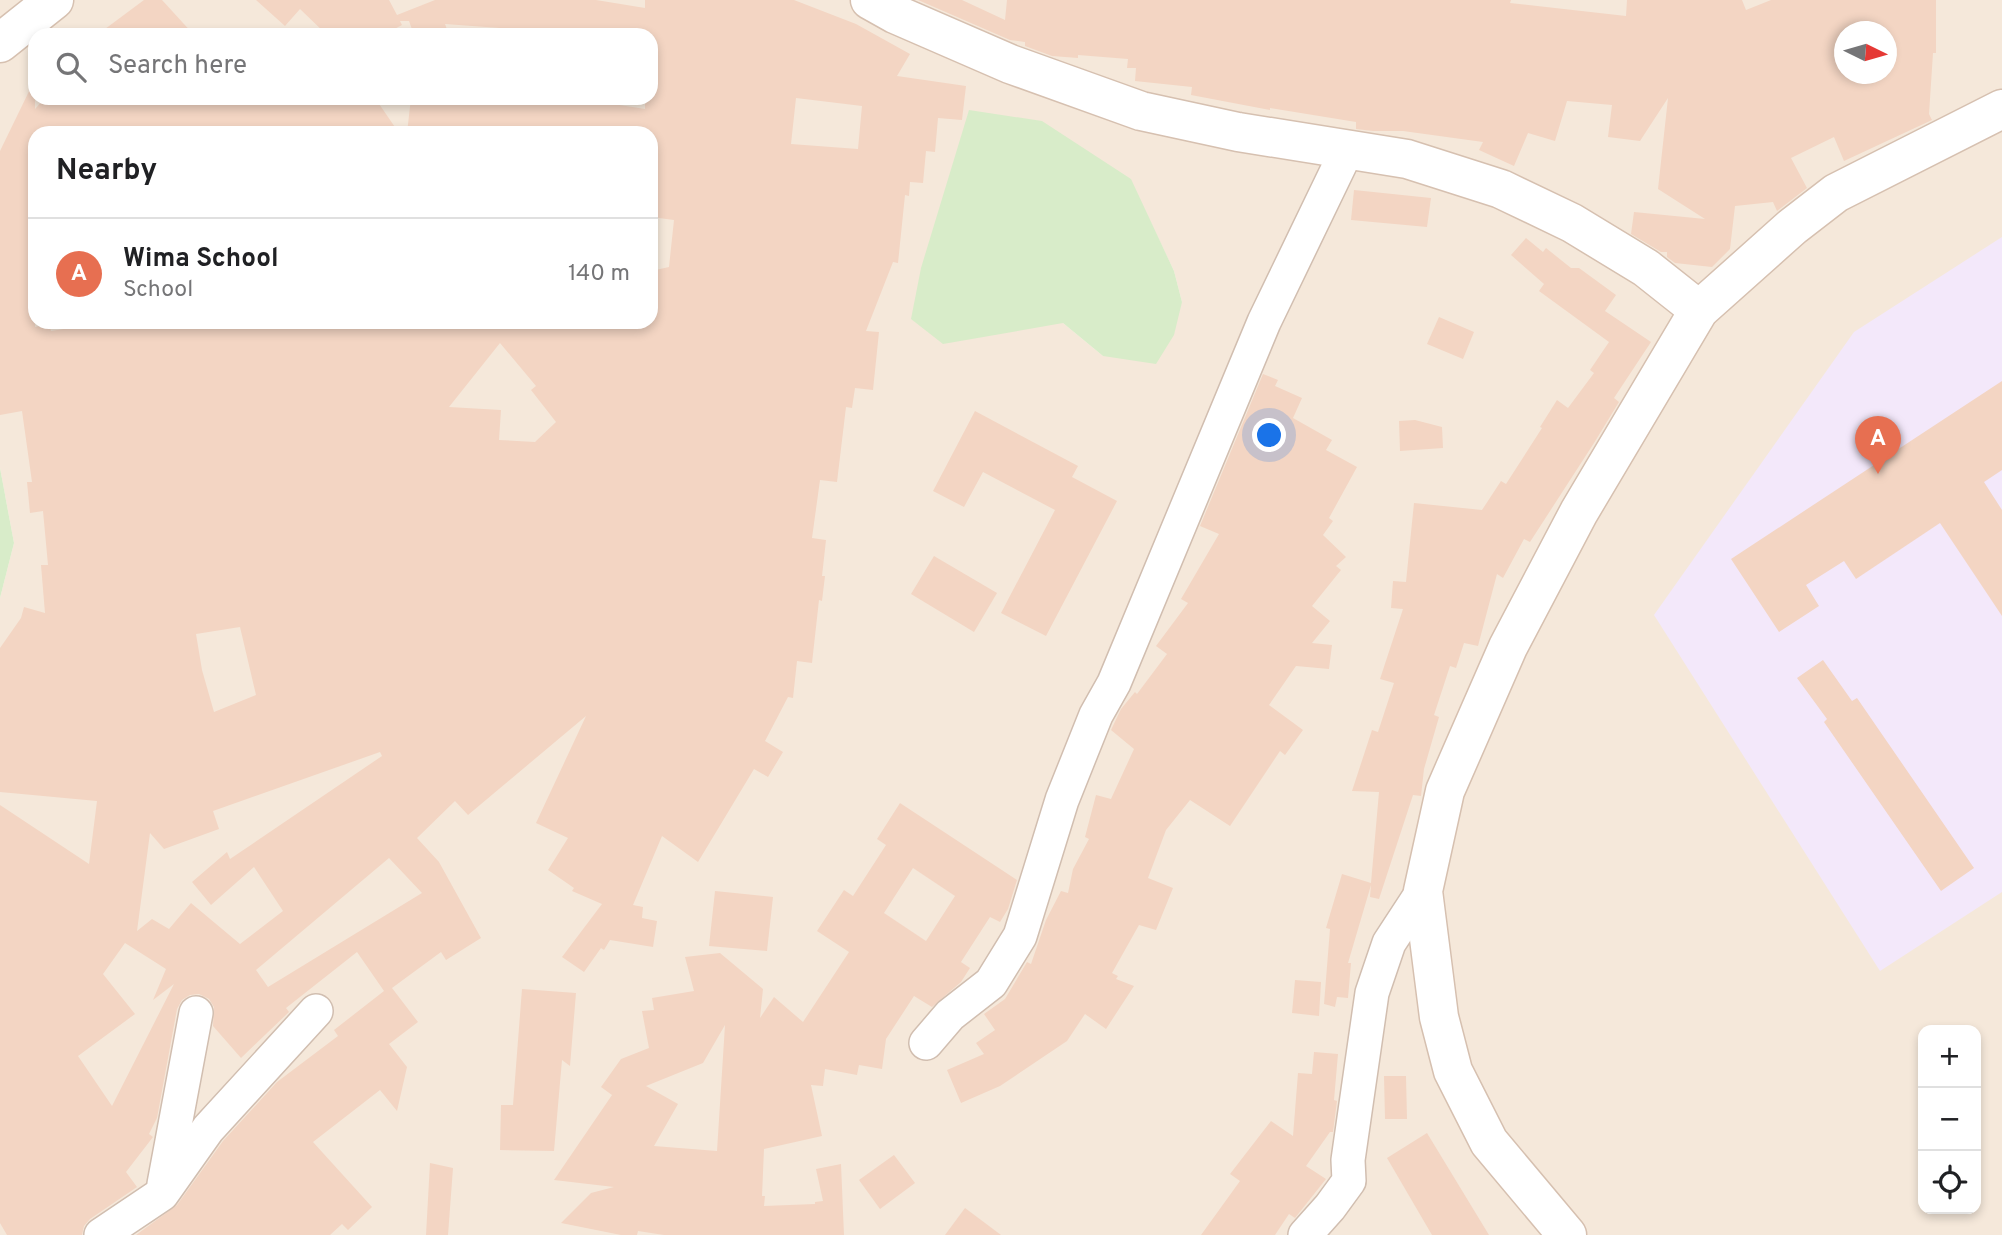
<!DOCTYPE html>
<meta charset="utf-8">
<style>
body{margin:0;font-family:Overpass,sans-serif;background:#f6f6f6;color:#202124}
.controls{position:absolute;right:21px;bottom:21px;display:grid;overflow:hidden;border-radius:14px;box-shadow:0 4px 10px #0003}
.controls button{width:63px;height:63px;display:grid;place-items:center;padding:0;border:0;border-bottom:2px solid #e0e0e0;background:#fff;color:#202124;font:35px sans-serif}
.compass{position:absolute;left:1834px;top:21px;width:63px;height:63px;border-radius:50%;background:#fff;box-shadow:0 4px 10px #0003;rotate:95deg}
.you{position:absolute;left:1270px;top:436px;width:24px;height:24px;margin:-18px;border:5px solid #fff;border-radius:50%;background:#1a73e8;box-shadow:0 0 0 10px #1a73e833}
.badge{display:grid;place-items:center;width:46px;height:46px;border-radius:50%;background:#e76f51;color:#fff;font-size:23px;font-weight:700}
.pin{position:absolute;translate:-50% -58px;filter:drop-shadow(0 2px 4px #0008)}
.pin::after{content:'';position:absolute;top:37px;width:24px;height:21px;background:inherit;clip-path:polygon(0 0,100% 0,50% 100%)}
.list{margin:0;padding:0;list-style:none}
h2{display:flex;justify-content:space-between;align-items:center;height:91px;margin:0;padding:0 28px;font-size:30px}
h2 small{font-size:23px;font-weight:400;color:#757577}
.list li{display:grid;grid-template-columns:46px 1fr auto;gap:21px;align-items:center;box-sizing:border-box;height:112px;padding:0 28px;border-top:2px solid #e0e0e0}
.list b{display:block;font-size:26px;white-space:nowrap}
.list p{margin:0;font-size:23px;white-space:nowrap;color:#757577}
.list em{font-size:23px;font-style:normal;color:#757577}
.icon{flex:none;width:38px;height:38px;fill:none;stroke:currentColor;stroke-width:2;stroke-linecap:round;stroke-linejoin:round}
.map{position:relative;flex:none;width:2002px;height:1235px;overflow:hidden}
.search{position:absolute;background:#fff;box-shadow:0 4px 10px #0003;left:28px;top:28px;width:630px;height:77px;display:flex;align-items:center;gap:18px;box-sizing:border-box;padding:0 24px;border-radius:21px;color:#757577;font-size:26px}
.panel{position:absolute;background:#fff;box-shadow:0 4px 10px #0003;left:28px;top:126px;width:630px;height:203px;border-radius:21px}
.map>svg:first-child{display:block}
.residential{fill:#f5e8da;fill-rule:evenodd}
.education{fill:#f3e8fa}
.green{fill:#d8ecc9}
.building{fill:#f3d5c3;fill-rule:evenodd}
.lines{fill:none;stroke-linecap:round;stroke-linejoin:round}
.street-casing{stroke:#d1beb0;stroke-width:36}
.secondary-casing{stroke:#d6c0b0;stroke-width:41}
.street{stroke:#fff;stroke-width:33}
.secondary{stroke:#fff;stroke-width:38}
</style>
<div class="map">
<svg width="2002" height="1235" viewBox="0 0 2002 1235">
<rect width="100%" height="100%" fill="#fdf6ec"/>
<path class="residential" d="M 0,0 L 2002,0 L 2002,1235 L 0,1235 L 0,598 L 14,543 L 0,468 ZM 1844,32 L 1886,32 L 1886,74 L 1844,74 ZM 35,35 L 651,35 L 651,98 L 35,98 ZM 35,133 L 651,133 L 651,322 L 35,322 ZM 1130,179 L 1174,271 L 1182,302 L 1103,356 L 1063,323 ZM 1923,1030 L 1976,1030 L 1976,1209 L 1923,1209 Z"/>
<polygon class="education" points="2002,237 2002,892 1880,971 1654,615 1854,332"/>
<g class="green">
<polygon points="969,110 1042,121 1131,179 1174,271 1182,302 1174,335 1156,364 1103,356 1063,323 943,344 911,319 921,268"/>
<polygon points="0,468 14,543 0,598"/>
</g>
<g class="building">
<polygon points="144,0 162,0 194,35 97,35"/>
<path d="M 256,0 L 389,0 L 397,15 L 435,0 L 596,0 L 645,8 L 645,0 L 794,0 L 856,24 L 910,54 L 897,76 L 966,86 L 962,120 L 938,118 L 935,152 L 926,151 L 923,183 L 910,182 L 909,196 L 905,195 L 898,263 L 893,262 L 866,331 L 879,332 L 873,390 L 855,388 L 852,408 L 846,407 L 837,482 L 820,480 L 812,538 L 826,540 L 822,576 L 825,576 L 822,601 L 819,600 L 812,663 L 797,661 L 793,698 L 788,697 L 765,741 L 783,752 L 768,777 L 754,769 L 698,862 L 662,836 L 633,905 L 643,907 L 642,918 L 657,921 L 653,947 L 610,940 L 604,950 L 601,948 L 584,972 L 562,957 L 602,904 L 572,891 L 574,888 L 548,870 L 568,838 L 536,823 L 586,716 L 468,815 L 455,801 L 417,838 L 439,862 L 481,938 L 446,960 L 441,952 L 392,988 L 418,1022 L 389,1044 L 407,1067 L 397,1111 L 380,1090 L 313,1142 L 372,1207 L 348,1230 L 342,1224 L 330,1235 L 136,1235 L 177,1205 L 223,1141 L 277,1082 L 338,1036 L 334,1030 L 384,991 L 357,952 L 286,1008 L 289,1012 L 241,1058 L 213,1026 L 214,1007 L 209,999 L 199,994 L 190,995 L 182,1000 L 177,1009 L 157,1118 L 149,1134 L 153,1137 L 126,1172 L 137,1187 L 90,1219 L 84,1226 L 82,1235 L 7,1235 L 0,1223 L 0,805 L 89,864 L 97,801 L 0,792 L 0,648 L 21,618 L 24,607 L 45,613 L 41,565 L 48,565 L 43,511 L 30,513 L 27,482 L 32,482 L 22,411 L 0,415 L 0,151 L 35,79 L 35,109 L 45,98 L 375,98 L 399,133 L 35,133 L 35,152 L 30,149 L 33,233 L 35,233 L 35,327 L 49,324 L 51,331 L 106,322 L 651,322 L 651,271 L 669,267 L 674,220 L 651,217 L 651,133 L 597,133 L 558,127 L 557,133 L 407,133 L 411,98 L 575,98 L 645,109 L 645,98 L 651,98 L 651,35 L 512,35 L 513,29 L 445,24 L 449,35 L 414,35 L 409,21 L 400,21 L 402,25 L 383,35 L 327,35 L 300,9 L 285,26 ZM 796,98 L 862,106 L 858,149 L 791,144 ZM 500,343 L 536,386 L 531,390 L 556,422 L 535,442 L 499,440 L 501,410 L 449,407 ZM 240,627 L 256,695 L 214,712 L 202,670 L 196,634 ZM 380,752 L 382,756 L 230,859 L 227,852 L 192,882 L 211,905 L 254,867 L 283,911 L 240,944 L 191,903 L 169,929 L 152,919 L 137,931 L 150,833 L 164,849 L 219,829 L 213,811 ZM 389,858 L 422,893 L 268,987 L 256,970 ZM 125,943 L 166,969 L 153,1000 L 174,984 L 112,1106 L 78,1056 L 135,1014 L 103,974 Z"/>
<path d="M 918,0 L 962,0 L 1005,20 L 1007,0 L 1511,0 L 1510,3 L 1626,16 L 1627,0 L 1742,0 L 1746,10 L 1771,0 L 1936,0 L 1936,53 L 1933,53 L 1929,114 L 1932,120 L 1844,161 L 1834,137 L 1791,158 L 1807,188 L 1777,211 L 1773,202 L 1735,206 L 1730,249 L 1712,267 L 1675,263 L 1667,257 L 1667,252 L 1661,252 L 1631,234 L 1634,212 L 1705,219 L 1658,189 L 1668,98 L 1640,141 L 1608,137 L 1612,105 L 1567,101 L 1555,141 L 1528,133 L 1514,166 L 1479,150 L 1483,142 L 1403,131 L 1373,131 L 1356,129 L 1356,122 L 1270,108 L 1270,110 L 1191,95 L 1192,87 L 1135,81 L 1136,68 L 1127,68 L 1128,59 L 1078,55 L 1078,58 L 1052,56 L 1025,46 L 1025,42 L 1010,40 ZM 1844,32 L 1886,32 L 1886,74 L 1844,74 Z"/>
<polygon points="1354,190 1431,198 1427,227 1351,220"/>
<polygon points="1526,238 1543,252 1546,248 1571,268 1579,268 1616,295 1605,311 1651,342 1614,398 1619,402 1594,443 1530,542 1524,539 1503,578 1497,574 1478,646 1464,643 1456,668 1450,666 1434,715 1439,717 1424,769 1421,796 1413,795 1379,899 1370,897 1371,885 1348,963 1351,963 1348,998 1337,997 1335,1007 1324,1004 1330,929 1326,928 1342,874 1371,883 1379,792 1352,791 1372,730 1378,732 1394,683 1380,679 1403,609 1391,608 1393,581 1406,582 1414,503 1482,510 1501,481 1506,484 1542,428 1540,427 1557,400 1568,408 1594,373 1590,370 1609,342 1539,291 1544,284 1511,255"/>
<polygon points="1439,317 1474,332 1463,359 1427,344"/>
<polygon points="1263,374 1278,380 1275,386 1302,398 1293,418 1332,440 1326,450 1357,467 1329,518 1333,521 1323,535 1346,557 1336,566 1341,570 1312,606 1330,621 1312,643 1332,645 1329,669 1296,666 1269,705 1303,730 1285,755 1280,751 1230,826 1190,800 1166,830 1148,878 1173,888 1156,930 1139,925 1112,973 1118,976 1116,979 1134,986 1106,1029 1085,1014 1067,1041 1000,1086 961,1103 947,1070 984,1054 976,1043 995,1030 984,1014 1005,999 1027,962 1031,964 1046,920 1061,891 1068,893 1073,869 1089,839 1085,837 1096,795 1111,799 1134,749 1111,730 1121,709 1135,692 1137,694 1167,654 1156,646 1188,603 1181,599 1219,534 1200,526"/>
<polygon points="2002,381 2002,470 1984,482 2002,510 2002,616 1940,523 1856,579 1844,561 1806,585 1819,606 1779,632 1731,559"/>
<polygon points="975,411 1078,466 1072,477 1117,501 1046,636 1001,613 1055,510 983,472 964,507 933,491"/>
<polygon points="1415,420 1442,427 1443,448 1400,451 1399,421"/>
<polygon points="934,556 997,593 974,632 911,594"/>
<polygon points="1823,660 1852,701 1857,698 1974,868 1941,891 1824,722 1827,719 1797,678"/>
<path d="M 900,803 L 1017,880 L 1008,909 L 1000,922 L 990,917 L 961,962 L 970,968 L 961,982 L 932,1007 L 914,996 L 886,1039 L 882,1069 L 859,1065 L 857,1075 L 825,1069 L 823,1086 L 811,1085 L 822,1136 L 764,1149 L 762,1196 L 765,1196 L 764,1206 L 815,1204 L 815,1202 L 823,1201 L 816,1169 L 841,1164 L 844,1235 L 664,1235 L 638,1231 L 637,1235 L 621,1235 L 561,1223 L 591,1193 L 614,1187 L 554,1180 L 612,1095 L 601,1087 L 621,1059 L 649,1048 L 642,1011 L 654,1010 L 652,998 L 694,991 L 685,957 L 720,953 L 763,989 L 760,1018 L 774,997 L 803,1022 L 849,952 L 817,931 L 844,890 L 853,896 L 886,845 L 877,839 ZM 913,868 L 955,896 L 926,941 L 884,913 ZM 725,1025 L 717,1151 L 654,1146 L 678,1104 L 646,1086 L 703,1063 Z"/>
<polygon points="715,891 773,897 767,951 709,946"/>
<polygon points="1295,980 1321,982 1319,1016 1292,1013"/>
<polygon points="522,989 576,993 570,1066 562,1060 554,1151 500,1150 501,1105 513,1105"/>
<polygon points="1314,1052 1338,1054 1334,1100 1337,1101 1333,1132 1330,1132 1306,1166 1326,1179 1295,1218 1289,1214 1275,1235 1201,1235 1240,1181 1230,1174 1271,1121 1293,1136 1298,1073 1312,1074"/>
<polygon points="1384,1076 1406,1076 1407,1119 1385,1119"/>
<polygon points="1427,1133 1489,1235 1432,1235 1387,1158"/>
<polygon points="894,1155 915,1183 880,1209 859,1180"/>
<polygon points="430,1163 453,1168 448,1235 426,1235"/>
<polygon points="965,1208 1001,1235 945,1235"/>
</g>
<g class="lines">
<defs>
<g id="street">
<polyline points="926,1043 950,1015 991,983 1020,936 1062,800 1096,715 1114,683 1264,322 1347,150"/>
<polyline points="164,1184 196,1013"/>
<polyline points="101,1235 162,1194 208,1129 316,1011"/>
<polyline points="1305,1235 1330,1207 1349,1181 1348,1160 1372,993 1389,943 1423,891"/>
</g>
<g id="secondary">
<polyline points="870,0 895,14 1010,64 1141,111 1238,132 1407,159 1501,189 1572,223 1646,268 1699,310"/>
<polyline points="0,43 54,0"/>
<polyline points="1567,1235 1489,1142 1453,1071 1439,1017 1423,891 1445,791 1508,647 1579,512 1699,310 1792,227 1836,193 2002,109"/>
</g>
</defs>
<use href="#street" class="street-casing"/>
<use href="#secondary" class="secondary-casing"/>
<use href="#street" class="street"/>
<use href="#secondary" class="secondary"/>
</g>
</svg>
<div class="controls">
<button>+</button>
<button>−</button>
<button><svg class="icon" aria-label="locate" viewBox="0 0 24 24"><circle cx="12" cy="12" r="6"/><path d="M12 2v4M12 18v4M2 12h4M18 12h4"/></svg></button>
</div>
<svg class="compass" viewBox="-18 -18 36 36"><path d="M0-13l5 13h-10z" fill="#e53935"/><path d="M0 13l5-13h-10z" fill="#757577"/></svg>
<div class="you"></div>
<div class="pin badge" style="left:1878px;top:474px">A</div>
<div class="search"><svg class="icon" aria-label="search" viewBox="0 0 24 24"><circle cx="10" cy="10" r="6"/><path d="M15 15l6 6"/></svg>Search here</div>
<section class="panel">
<h2>Nearby<small></small></h2>
<ul class="list">
<li><span class="badge">A</span><div><b>Wima School</b><p>School</p></div><em>140 m</em></li>
</ul>
</section>
</div>
